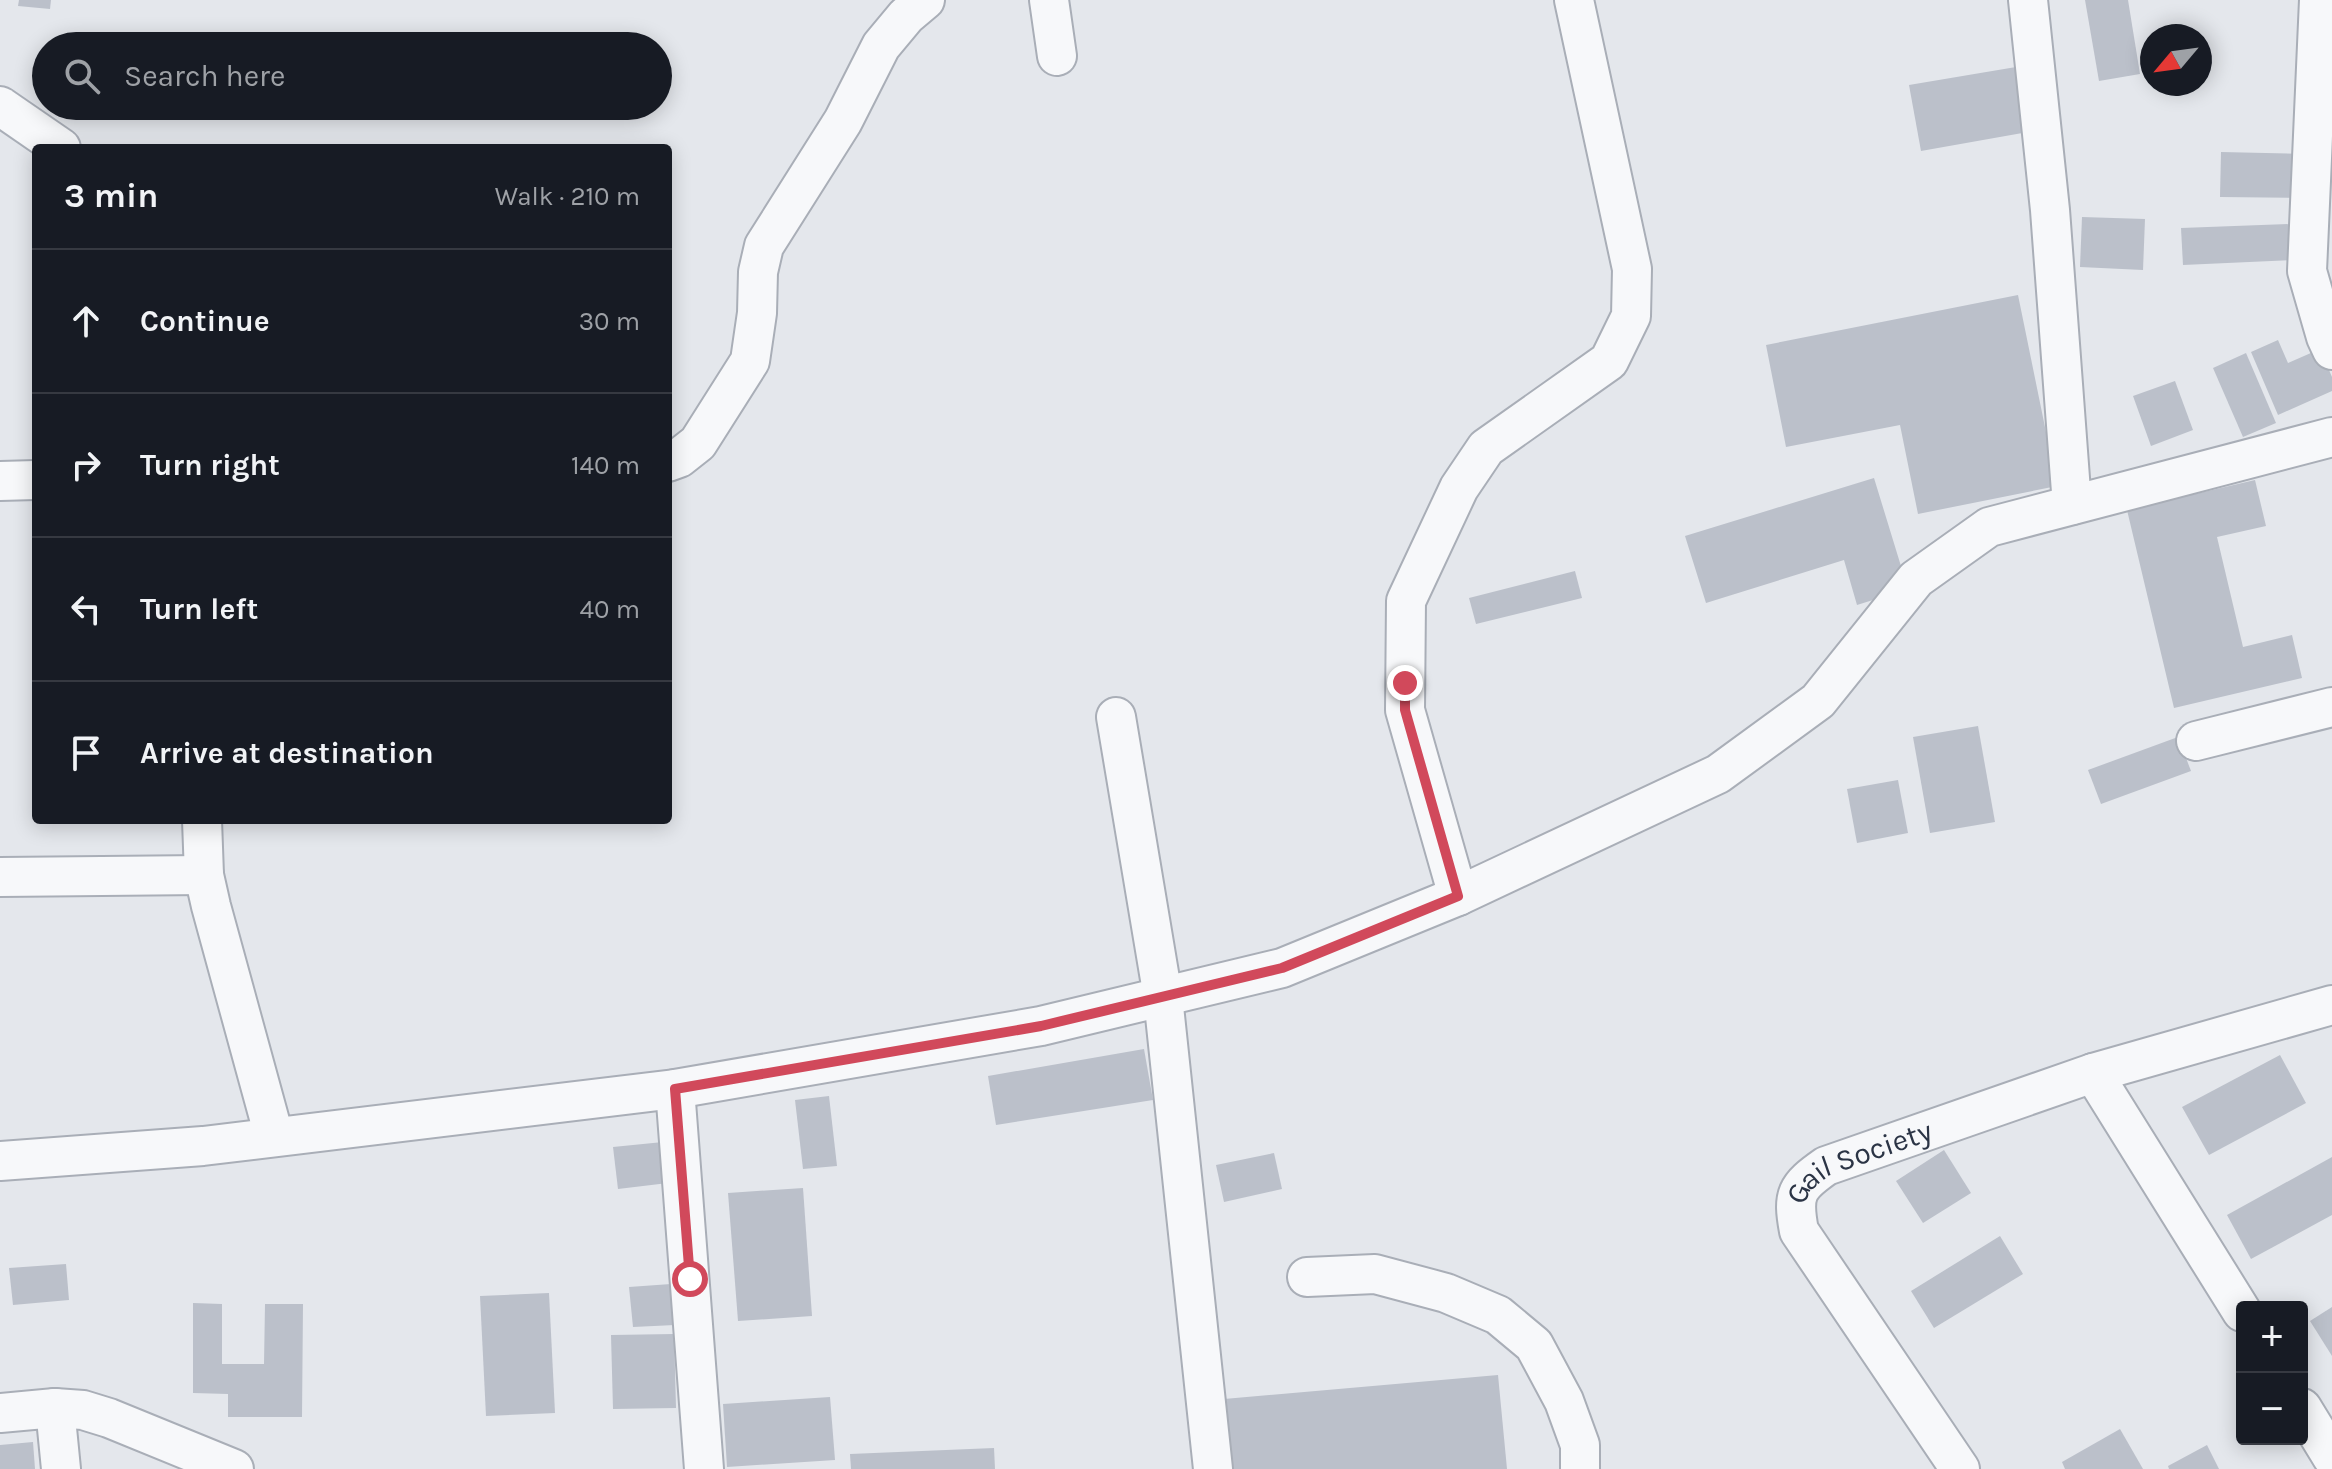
<!DOCTYPE html>
<meta charset="utf-8">
<style>
body{margin:0;font-family:Karla,sans-serif;background:#20242c;color:#f1f3f6}
.controls{position:absolute;right:24px;bottom:24px;display:grid;overflow:hidden;border-radius:8px;box-shadow:0 4px 20px #0003}
.controls button{width:72px;height:72px;display:grid;place-items:center;padding:0;border:0;border-bottom:2px solid #363941;background:#171b24;color:#f1f3f6;font:40px sans-serif}
.compass{position:absolute;left:2140px;top:24px;width:72px;height:72px;border-radius:50%;background:#171b24;box-shadow:0 4px 20px #0003;rotate:241deg}
.stop{position:absolute;width:24px;height:24px;margin:-18px;border:6px solid #d1495b;border-radius:50%;background:#fff}
.stop.end{background:#d1495b;border-color:#fff;box-shadow:0 2px 8px #0008}
.list{margin:0;padding:0;list-style:none}
h2{display:flex;justify-content:space-between;align-items:center;height:104px;margin:0;padding:0 32px;font-size:34px}
h2 small{font-size:26px;font-weight:400;color:#9ea1a6}
.list li{display:grid;grid-template-columns:52px 1fr auto;gap:24px;align-items:center;box-sizing:border-box;height:144px;padding:0 32px;border-top:2px solid #363941}
.list b{display:block;font-size:30px;white-space:nowrap}
.list em{font-size:26px;font-style:normal;color:#9ea1a6}
.icon{flex:none;width:44px;height:44px;fill:none;stroke:currentColor;stroke-width:2;stroke-linecap:round;stroke-linejoin:round}
.map{position:relative;flex:none;width:2332px;height:1469px;overflow:hidden}
.search{position:absolute;background:#171b24;box-shadow:0 4px 20px #0003;left:32px;top:32px;width:640px;height:88px;display:flex;align-items:center;gap:20px;box-sizing:border-box;padding:0 28px;border-radius:44px;color:#9ea1a6;font-size:30px}
.panel{position:absolute;background:#171b24;box-shadow:0 4px 20px #0003;left:32px;top:144px;width:640px;height:680px;border-radius:8px}
.map>svg:first-child{display:block}
.building{fill:#bbc0ca}
.lines{fill:none;stroke-linecap:round;stroke-linejoin:round}
.minor-casing{stroke:#a9aeb7;stroke-width:42}
.minor{stroke:#f7f8fa;stroke-width:38}
.route{stroke:#d1495b;stroke-width:10}
.labels{text-anchor:middle;dominant-baseline:central;stroke-width:7;stroke-linejoin:round;paint-order:stroke}
.street-label{font-size:30px;fill:#2b3445;stroke:#f4f6f9}
</style>
<div class="map">
<svg width="2332" height="1469" viewBox="0 0 2332 1469">
<rect width="100%" height="100%" fill="#e4e7ec"/>
<g class="building">
<polygon points="19,0 51,0 50,9 18,6"/>
<polygon points="2085,0 2128,0 2140,74 2099,81"/>
<polygon points="2016,67 2028,132 1921,151 1909,85"/>
<polygon points="2221,152 2307,154 2307,198 2220,197"/>
<polygon points="2082,217 2145,219 2143,270 2080,267"/>
<polygon points="2291,224 2292,260 2183,265 2181,228"/>
<polygon points="2018,295 2057,486 1918,514 1900,425 1786,447 1766,345"/>
<polygon points="2278,340 2288,363 2320,349 2332,377 2332,391 2278,415 2251,352"/>
<polygon points="2246,353 2276,423 2243,437 2213,368"/>
<polygon points="2175,381 2193,430 2151,446 2133,396"/>
<polygon points="1874,478 1908,589 1857,605 1844,560 1706,603 1685,536"/>
<polygon points="2255,480 2266,526 2217,537 2243,647 2292,635 2302,678 2174,708 2127,510"/>
<polygon points="1575,571 1582,598 1476,624 1469,598"/>
<polygon points="1978,726 1995,822 1930,833 1913,737"/>
<polygon points="2178,737 2191,771 2101,804 2088,770"/>
<polygon points="1898,780 1908,833 1857,843 1847,789"/>
<polygon points="1144,1049 1153,1100 996,1125 988,1076"/>
<polygon points="2280,1055 2306,1103 2209,1155 2182,1107"/>
<polygon points="829,1096 837,1166 803,1169 795,1100"/>
<polygon points="663,1142 668,1183 618,1189 613,1147"/>
<polygon points="1944,1150 1971,1193 1923,1223 1896,1181"/>
<polygon points="1274,1153 1282,1189 1224,1202 1216,1165"/>
<polygon points="2332,1157 2332,1215 2251,1259 2227,1215"/>
<polygon points="803,1188 812,1316 738,1321 728,1193"/>
<polygon points="2000,1236 2023,1274 1934,1328 1911,1291"/>
<polygon points="66,1264 69,1300 13,1305 9,1268"/>
<polygon points="671,1284 675,1325 633,1327 629,1287"/>
<polygon points="549,1293 555,1413 486,1416 480,1296"/>
<polygon points="193,1303 222,1304 222,1364 264,1364 265,1304 303,1304 302,1417 228,1417 228,1394 193,1393"/>
<polygon points="2332,1307 2332,1356 2310,1321"/>
<polygon points="674,1334 676,1408 613,1409 611,1335"/>
<polygon points="1498,1375 1507,1469 1230,1469 1224,1399"/>
<polygon points="830,1397 835,1460 727,1467 723,1404"/>
<polygon points="2120,1429 2143,1469 2065,1469 2062,1462"/>
<polygon points="33,1442 35,1469 0,1469 0,1445"/>
<polygon points="2207,1445 2219,1469 2169,1469 2168,1466"/>
<polygon points="994,1448 995,1469 851,1469 850,1454"/>
</g>
<g class="lines">
<defs>
<g id="minor">
<polyline points="1049,0 1057,56"/>
<polyline points="2028,0 2050,210 2072,505"/>
<polyline points="2319,0 2307,271 2326,337 2332,350"/>
<polyline points="0,106 61,148"/>
<polyline points="668,462 679,458 698,443 750,361 757,313 758,272 764,246 843,121 881,46 906,16 925,0"/>
<polyline points="0,481 36,480"/>
<polyline points="1116,717 1163,997 1213,1469"/>
<polyline points="2196,741 2332,707"/>
<polyline points="202,820 204,875 211,906 274,1136"/>
<polyline points="0,877 204,875"/>
<polyline points="1458,896 1405,710 1406,601 1459,488 1486,448 1609,361 1631,316 1632,269 1574,0"/>
<polyline points="2093,1073 2242,1312"/>
<polyline points="675,1089 704,1469"/>
<polyline points="0,1161 203,1146 675,1089 1041,1026 1282,968 1458,896 1718,774 1818,701 1916,579 1989,527 2332,437"/>
<polyline points="1307,1277 1375,1274 1446,1293 1498,1315 1534,1345 1564,1401 1580,1445 1580,1469"/>
<polyline points="55,1408 61,1469"/>
<polyline points="2302,1408 2332,1457"/>
<polyline points="0,1413 55,1408 83,1410 109,1418 234,1469"/>
<path id="s1" d="M 1960,1469 L 1799,1231 C 1792,1194 1796,1187 1826,1166 L 2093,1073 L 2332,1005"/>
</g>
</defs>
<use href="#minor" class="minor-casing"/>
<use href="#minor" class="minor"/>
</g>
<g class="lines">
<polyline class="route" points="690,1279 675,1089 1041,1026 1282,968 1458,896 1405,710 1405,683"/>
</g>
<g class="labels">
<g class="street-label">
<text stroke="none"><textPath href="#s1" startOffset="396">Gail Society</textPath></text>
</g>
</g>
</svg>
<div class="controls">
<button>+</button>
<button>−</button>
</div>
<svg class="compass" viewBox="-18 -18 36 36"><path d="M0-13l5 13h-10z" fill="#e53935"/><path d="M0 13l5-13h-10z" fill="#9ea1a6"/></svg>
<div class="stop" style="left:690px;top:1279px"></div>
<div class="stop end" style="left:1405px;top:683px"></div>
<div class="search"><svg class="icon" aria-label="search" viewBox="0 0 24 24"><circle cx="10" cy="10" r="6"/><path d="M15 15l6 6"/></svg>Search here</div>
<section class="panel">
<h2>3 min<small>Walk · 210 m</small></h2>
<ul class="list">
<li><svg class="icon" aria-label="ahead" viewBox="0 0 24 24"><path d="M12 20V5M6 11l6-6 6 6"/></svg><div><b>Continue</b></div><em>30 m</em></li>
<li><svg class="icon" aria-label="right" viewBox="0 0 24 24"><path d="M7 20v-9h11M14 6l5 5-5 5"/></svg><div><b>Turn right</b></div><em>140 m</em></li>
<li><svg class="icon" aria-label="left" viewBox="0 0 24 24"><path d="M17 20v-9H6M10 6l-5 5 5 5"/></svg><div><b>Turn left</b></div><em>40 m</em></li>
<li><svg class="icon" aria-label="arrive" viewBox="0 0 24 24"><path d="M6 21V4h12l-3 4 3 4H6"/></svg><div><b>Arrive at destination</b></div></li>
</ul>
</section>
</div>
